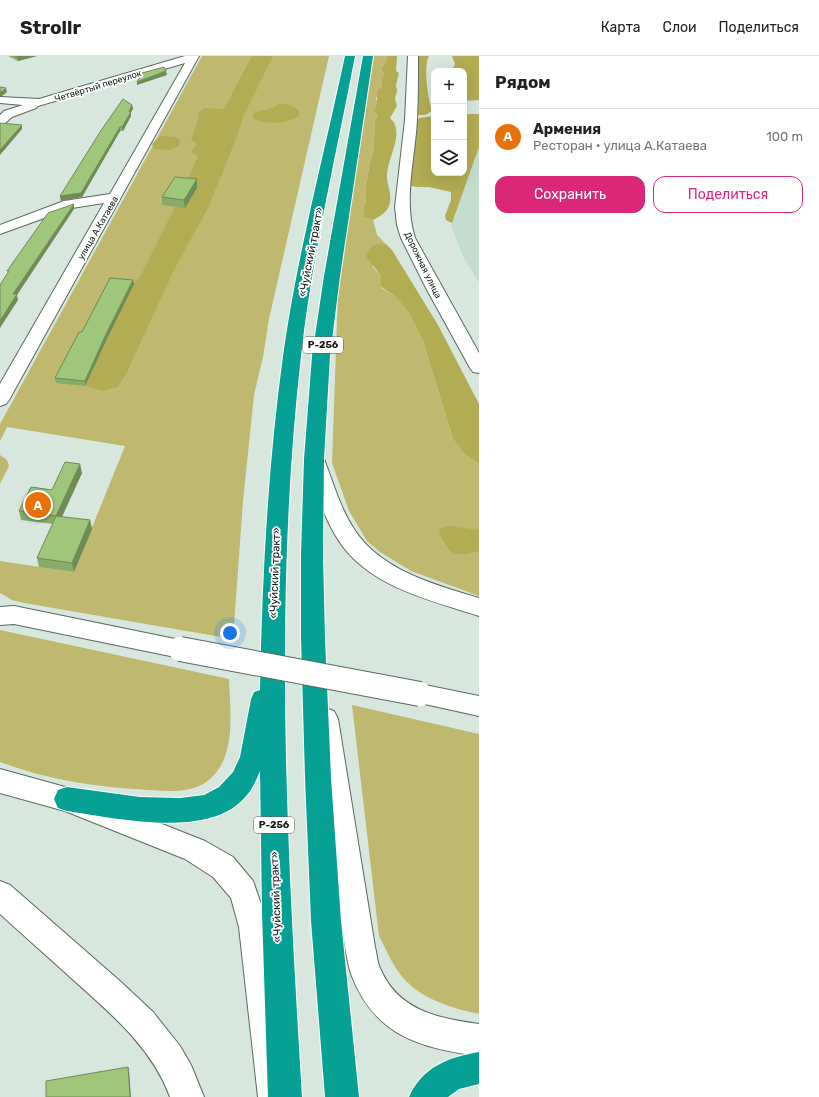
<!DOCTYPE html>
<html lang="ru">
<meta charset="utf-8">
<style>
body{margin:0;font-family:Rubik,sans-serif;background:#f6f6f6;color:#202124}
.controls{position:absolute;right:12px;top:12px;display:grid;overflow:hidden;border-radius:8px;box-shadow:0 4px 16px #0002}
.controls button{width:36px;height:36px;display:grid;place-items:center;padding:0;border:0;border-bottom:1px solid #e0e0e0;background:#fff;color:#202124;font:20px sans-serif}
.you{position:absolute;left:230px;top:577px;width:14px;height:14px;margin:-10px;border:3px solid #fff;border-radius:50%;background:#1a73e8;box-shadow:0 0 0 6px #1a73e833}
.badge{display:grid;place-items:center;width:26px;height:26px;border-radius:50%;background:#db2777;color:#fff;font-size:13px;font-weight:700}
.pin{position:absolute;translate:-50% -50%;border:2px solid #fff;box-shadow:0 1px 4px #0006}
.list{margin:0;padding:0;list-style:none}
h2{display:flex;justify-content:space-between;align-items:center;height:52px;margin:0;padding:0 16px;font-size:17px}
h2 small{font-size:13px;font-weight:400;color:#757577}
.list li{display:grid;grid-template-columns:26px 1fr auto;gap:12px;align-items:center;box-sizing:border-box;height:56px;padding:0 16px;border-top:1px solid #e0e0e0}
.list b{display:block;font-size:15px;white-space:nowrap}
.list p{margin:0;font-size:13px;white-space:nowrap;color:#757577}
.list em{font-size:13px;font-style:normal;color:#757577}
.actions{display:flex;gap:8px;padding:12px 16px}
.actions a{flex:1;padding:9px 0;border:1px solid #db2777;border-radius:12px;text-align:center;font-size:14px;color:#db2777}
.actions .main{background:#db2777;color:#fff}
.icon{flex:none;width:22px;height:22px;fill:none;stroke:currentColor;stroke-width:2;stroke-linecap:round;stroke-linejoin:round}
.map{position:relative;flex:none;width:479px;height:1041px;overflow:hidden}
header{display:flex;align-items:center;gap:24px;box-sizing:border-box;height:56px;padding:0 20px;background:#fff;border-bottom:1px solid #e0e0e0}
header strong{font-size:19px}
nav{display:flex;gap:22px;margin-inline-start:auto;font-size:14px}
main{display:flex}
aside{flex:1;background:#fff}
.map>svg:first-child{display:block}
.built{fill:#c5ddce}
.green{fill:#bfb86e}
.forest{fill:#b4ac53}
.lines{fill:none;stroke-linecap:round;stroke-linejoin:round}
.minor-casing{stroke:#5a6960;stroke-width:2}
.highway-casing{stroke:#fff;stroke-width:2}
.minor{fill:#fff;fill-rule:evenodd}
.highway{fill:#06a095;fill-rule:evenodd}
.minor-bridge-casing{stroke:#5a6960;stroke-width:26;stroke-linecap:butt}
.minor-bridge{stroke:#fff;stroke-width:24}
.wall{fill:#89ab6a}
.shaded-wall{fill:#6f8b56}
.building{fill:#9fc77b;stroke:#6f8b56}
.labels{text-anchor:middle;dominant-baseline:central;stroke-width:3.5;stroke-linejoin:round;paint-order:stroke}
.far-street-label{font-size:9px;fill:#121815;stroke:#fff}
.shield{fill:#fff;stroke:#595d5b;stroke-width:1}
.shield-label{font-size:10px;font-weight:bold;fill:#121815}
.street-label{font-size:11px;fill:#121815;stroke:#fff}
</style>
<header>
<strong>Strollr</strong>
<nav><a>Карта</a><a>Слои</a><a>Поделиться</a></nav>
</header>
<main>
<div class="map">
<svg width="479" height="1041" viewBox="0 0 479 1041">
<rect width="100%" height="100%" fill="#d7e7dd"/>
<polygon class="built" points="479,91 479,227 462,198 451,169"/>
<g class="green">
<polygon points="202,0 329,0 269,263 263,301 254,339 243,445 233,583 24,547 12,544 0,537 0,505 74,516 125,390 7,371 0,385 0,368"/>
<polygon points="374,0 387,0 387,4 381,13 384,18 381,26 382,31 376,42 377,46 374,56 378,59 375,65 373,97 370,105 365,137 366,144 363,152 364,161 373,164 377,179 386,188 380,187 373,211 381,220 381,232 395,240 409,255 423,285 453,383 464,398 479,408 479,540 411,515 380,496 367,485 349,455 332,407 339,210"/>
<polygon points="0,399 7,404 9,410 0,428"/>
<path d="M 0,574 L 229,623 C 230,653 236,695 214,719 C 208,726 199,731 190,733 C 178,736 164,735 151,734 C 100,732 48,724 0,706 Z"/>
<path d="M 352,649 L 479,678 L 479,958 C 453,952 426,945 406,925 C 394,913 387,895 379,880 Z"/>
</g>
<g class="forest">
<polygon points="252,0 273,0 243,61 238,78 208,152 174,214 127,316 118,331 102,335 85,330 134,228 141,219 178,145 198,100 191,96 197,88 191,83 198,64 199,56 204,52 224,53"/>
<path d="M 387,0 L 397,0 L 396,15 L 399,17 L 396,29 L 397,35 L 395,43 L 397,50 L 390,62 C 406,76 387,102 387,120 C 387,131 393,139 389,150 C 386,157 379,161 373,164 L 364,161 L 363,152 L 366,144 L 365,137 L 370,105 L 373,97 L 375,65 L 378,59 L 374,56 L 377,46 L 377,35 L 382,31 L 381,26 L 384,18 L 381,13 L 387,4 Z"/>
<path d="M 419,0 L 429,0 C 423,12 428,42 432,55 L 425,59 L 418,59 Z"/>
<polygon points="452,0 479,0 479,44 464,45 464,15 446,15 454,11 455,8"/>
<path d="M 279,48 C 287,48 294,49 299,55 L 299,60 C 286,68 267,69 254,63 L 252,60 L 256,56 L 273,52 Z"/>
<polygon points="464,58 479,58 479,91 452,167 446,164 445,160 451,144 451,136 429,131 418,131 411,130 417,65 419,62 434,60 434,117 464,117"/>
<path d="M 160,80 L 175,81 L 179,83 L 180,88 C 174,96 163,94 154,92 L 152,88 Z"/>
<polygon points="380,187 386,188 392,194 438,269 479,348 479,408 464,398 453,383 423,285 409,256 395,240 381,231 381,220 366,200 372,190"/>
<path d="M 449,470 L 479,474 L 479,495 C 453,501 452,501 439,477 L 441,472 Z"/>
</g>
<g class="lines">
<defs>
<g id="minor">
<polygon points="185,0 199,0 9,344 6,348 0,350 0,328 104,147 72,152 0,178 0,169 64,145 110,138 185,7 38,50 36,52 12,61 4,68 0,69 0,59 4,55 23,49 0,47 0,41 39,43"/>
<path d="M 408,0 L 418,0 C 418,21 418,43 417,64 C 415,103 403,144 415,182 L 479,297 L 479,317 L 473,316 L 470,312 L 426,232 L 401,182 L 397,169 L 395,151 L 405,64 Z"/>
<path d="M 314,397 L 321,398 L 324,403 C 333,426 340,452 354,473 C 380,514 435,529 479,542 L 479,560 C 433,545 375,532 344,492 C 324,466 316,433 304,403 L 307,398 Z"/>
<polygon points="14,550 180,584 188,586 192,593 188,600 180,602 14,568 0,569 0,551"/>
<polygon points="420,628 479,640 479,660 411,645 408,638 411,631"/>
<path d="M 325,652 L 334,655 L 338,663 L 375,891 C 377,898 377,906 380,912 C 398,955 438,962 479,968 L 479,1000 C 419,992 374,979 351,918 C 348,909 347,900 345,891 L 312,663 L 316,655 Z"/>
<polygon points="0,713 76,734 205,785 233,801 253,825 269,871 292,1041 258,1041 239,871 231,842 213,821 185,803 65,755 0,737"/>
<path d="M 0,825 L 10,829 L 121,926 L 153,956 L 180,990 L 191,1009 L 204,1041 L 170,1041 C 152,991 109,956 70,921 C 47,900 23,879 0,858 Z"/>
</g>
<g id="highway">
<path d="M 345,0 L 355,0 C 336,100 312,199 301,300 C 273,546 287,794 302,1041 L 268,1041 L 262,856 L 260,715 C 255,728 249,739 238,748 C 199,781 114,762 67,755 L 58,752 L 54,743 L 58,734 L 67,731 L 140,741 L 180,742 L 204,739 L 219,731 L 233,716 L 240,701 L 251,643 L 254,636 L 260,634 C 262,522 268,410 283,300 C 297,199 324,99 345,0 Z"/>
<polygon points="363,0 373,0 340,220 330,300 324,403 323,498 325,582 331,722 341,865 359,1041 325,1041 311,865 305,722 301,582 301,498 304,403 312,300 324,220"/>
<path d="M 479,996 L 479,1028 L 459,1033 L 448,1041 L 409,1041 C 422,1011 449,1001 479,996 Z"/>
</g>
</defs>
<use href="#minor" class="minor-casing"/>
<use href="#highway" class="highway-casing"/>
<use href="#minor" class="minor"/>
<use href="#highway" class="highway"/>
<defs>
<polyline id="minor-bridge" points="180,593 420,638"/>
</defs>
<use href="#minor-bridge" class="minor-bridge-casing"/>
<use href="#minor-bridge" class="minor-bridge"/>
</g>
<g class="wall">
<polygon points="8,0 37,0 18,5"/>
<polygon points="132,49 133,53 131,56 131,60 123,75 120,75 82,141 61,145 60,140"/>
<polygon points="197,123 197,132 185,152 162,149 162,141"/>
<polygon points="133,224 134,228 107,283 85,330 56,327 55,322 82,276"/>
<polygon points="82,417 62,461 90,464 92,473 74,516 39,511 37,502 53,468 21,464 19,455 52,434"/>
</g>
<g class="shaded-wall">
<polygon points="23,0 37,0 18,5 17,1"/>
<polygon points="166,15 167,19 137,29 137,26"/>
<polygon points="6,32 7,36 2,40 0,40 0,36"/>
<polygon points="132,49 133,53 131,56 131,60 123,75 122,71 129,56"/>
<polygon points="22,69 22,73 0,99 0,94"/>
<polygon points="120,71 120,75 82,141 61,145 60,140"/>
<polygon points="197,123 197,132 185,152 184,144"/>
<polygon points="74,148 74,153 17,239 18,244 0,272 0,265 13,238"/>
<polygon points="133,224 134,228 107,283 85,330 85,325 106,278"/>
<polygon points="80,408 82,417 58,469 56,460"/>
<polygon points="90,464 92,473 74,516 72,507"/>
<polygon points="128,1011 129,1013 131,1041 130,1041"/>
</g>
<g class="building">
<polygon points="15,0 23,0 17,1"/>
<polygon points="164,11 166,15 137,26 142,17"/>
<polygon points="0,31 6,32 2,36 0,36"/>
<polygon points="123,43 132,49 129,56 131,56 122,71 120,71 81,137 60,140 102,73"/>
<polygon points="0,67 22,69 0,94"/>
<polygon points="175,121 197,123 184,144 162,141"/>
<polygon points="74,148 13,238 17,238 0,265 0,229 9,215 7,215 48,157"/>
<polygon points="110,222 133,224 106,278 85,325 55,322 79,276 82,276"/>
<polygon points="65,406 80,408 56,460 19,455 31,431 52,434"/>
<polygon points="56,460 90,464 72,507 37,502"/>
<polygon points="128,1011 130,1041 46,1041 46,1025"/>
</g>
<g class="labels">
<g class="far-street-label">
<text transform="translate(98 30) rotate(-17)">Четвёртый переулок</text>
<text transform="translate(98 172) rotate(-60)">улица А.Катаева</text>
<text transform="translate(423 209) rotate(64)">Дорожная улица</text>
</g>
<g class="shield">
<rect x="303" y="281" width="40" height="16" rx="3"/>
<rect x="254" y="761" width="40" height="16" rx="3"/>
</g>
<g class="shield-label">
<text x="323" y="289">Р-256</text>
<text x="274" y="769">Р-256</text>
</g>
<g class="street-label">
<text transform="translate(311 196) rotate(-79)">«Чуйский тракт»</text>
<text transform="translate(275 517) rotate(-88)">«Чуйский тракт»</text>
<text transform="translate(276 841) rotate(-92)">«Чуйский тракт»</text>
</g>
</g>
</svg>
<div class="controls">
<button>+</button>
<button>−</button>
<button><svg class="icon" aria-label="layers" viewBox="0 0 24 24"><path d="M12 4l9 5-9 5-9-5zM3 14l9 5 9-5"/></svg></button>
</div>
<div class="you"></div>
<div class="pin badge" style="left:38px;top:449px;background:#e8710a">A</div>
</div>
<aside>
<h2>Рядом<small></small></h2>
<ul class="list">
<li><span class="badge" style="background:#e8710a">A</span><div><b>Армения</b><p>Ресторан · улица А.Катаева</p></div><em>100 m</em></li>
</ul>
<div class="actions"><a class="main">Сохранить</a><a>Поделиться</a></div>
</aside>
</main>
